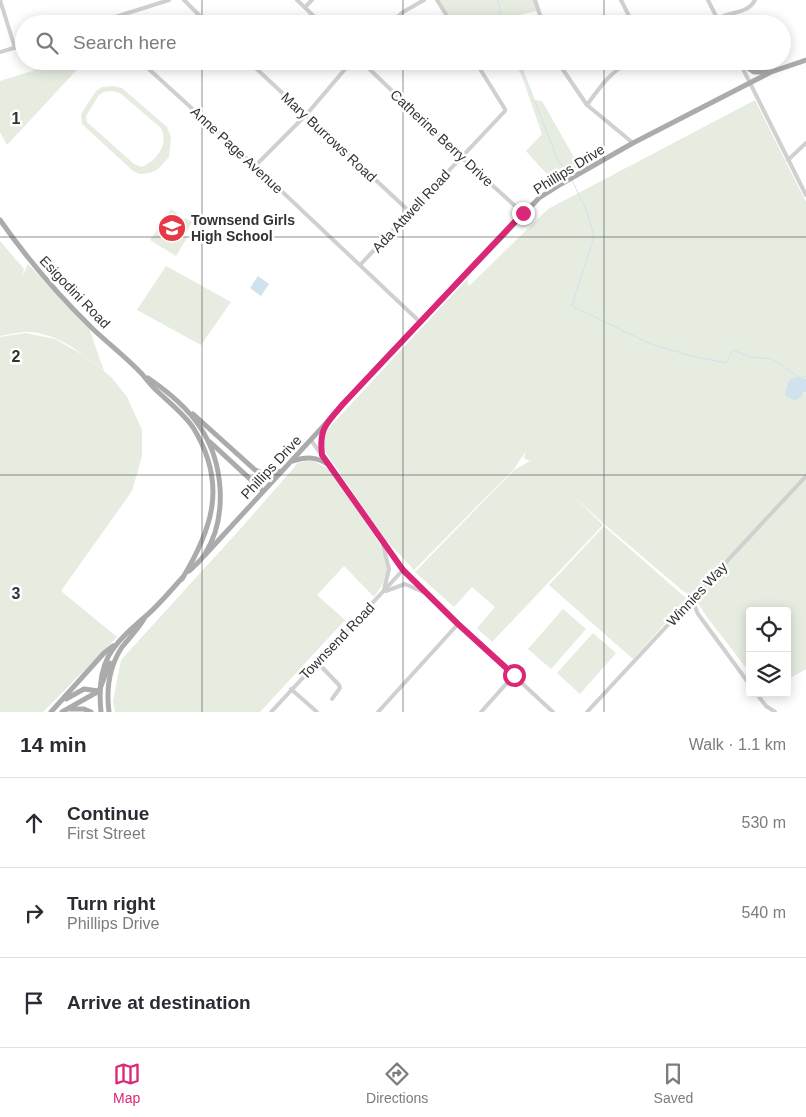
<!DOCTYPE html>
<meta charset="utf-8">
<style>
body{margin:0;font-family:Helvetica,sans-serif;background:#f7f7f7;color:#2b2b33}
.controls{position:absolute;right:15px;bottom:15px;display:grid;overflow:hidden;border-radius:5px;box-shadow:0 2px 12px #0003}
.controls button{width:45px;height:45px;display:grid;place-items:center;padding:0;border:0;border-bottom:1px solid #e1e1e2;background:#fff;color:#2b2b33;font:25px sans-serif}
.stop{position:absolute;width:15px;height:15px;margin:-11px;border:4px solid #db2777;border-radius:50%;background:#fff}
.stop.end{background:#db2777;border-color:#fff;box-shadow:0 1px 5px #0008}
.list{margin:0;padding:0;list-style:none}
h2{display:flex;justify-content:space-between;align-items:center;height:65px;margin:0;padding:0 20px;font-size:21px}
h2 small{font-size:16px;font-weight:400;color:#7c7c81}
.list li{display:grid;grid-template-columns:32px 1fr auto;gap:15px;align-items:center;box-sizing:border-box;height:90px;padding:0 20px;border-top:1px solid #e1e1e2}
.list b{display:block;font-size:19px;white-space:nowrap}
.list p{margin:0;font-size:16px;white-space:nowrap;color:#7c7c81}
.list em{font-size:16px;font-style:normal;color:#7c7c81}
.icon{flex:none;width:28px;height:28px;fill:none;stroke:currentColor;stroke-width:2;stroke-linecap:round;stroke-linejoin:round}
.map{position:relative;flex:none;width:806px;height:712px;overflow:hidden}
.search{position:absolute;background:#fff;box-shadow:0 2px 12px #0003;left:15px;right:15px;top:15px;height:55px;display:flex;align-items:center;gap:12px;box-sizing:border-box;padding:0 18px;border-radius:28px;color:#7c7c81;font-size:19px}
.sheet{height:335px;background:#fff}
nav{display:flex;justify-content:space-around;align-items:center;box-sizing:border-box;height:70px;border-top:1px solid #e1e1e2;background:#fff;font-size:14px;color:#7c7c81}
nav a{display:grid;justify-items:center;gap:2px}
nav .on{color:#db2777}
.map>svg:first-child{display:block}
.green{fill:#e6ecdf;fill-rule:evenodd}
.water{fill:#cfe2ee}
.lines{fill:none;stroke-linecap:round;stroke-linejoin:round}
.stream{stroke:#cfe2ee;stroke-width:1}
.minor{stroke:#d0d0d0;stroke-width:4}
.major{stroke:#ababab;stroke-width:5}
.route{stroke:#db2777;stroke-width:6}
.grid{fill:none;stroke:#333;stroke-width:1;stroke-opacity:0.55}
.labels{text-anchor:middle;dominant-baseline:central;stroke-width:5;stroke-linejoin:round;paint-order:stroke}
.street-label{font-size:14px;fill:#333;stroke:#fff}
.poi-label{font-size:14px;font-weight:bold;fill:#333;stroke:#fff;text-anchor:start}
.grid-label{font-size:16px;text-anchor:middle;font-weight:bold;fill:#333;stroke:#fff;stroke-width:5;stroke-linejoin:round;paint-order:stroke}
</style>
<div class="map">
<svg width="806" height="712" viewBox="0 0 806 712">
<rect width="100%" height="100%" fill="#fff"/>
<g class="green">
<polygon points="439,0 533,0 537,11 501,19 501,24 454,24"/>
<polygon points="63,61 85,61 7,145 0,132 0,81"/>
<polygon points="513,61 518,61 534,100 542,101 579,166 554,182 526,151 542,134 521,74"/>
<path d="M 114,86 L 122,88 L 167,127 L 171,137 L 169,157 L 157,170 L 149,173 L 140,174 L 133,171 L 82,124 L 81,114 L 96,91 L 102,87 ZM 112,91 L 120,93 L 161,128 C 169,145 157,160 142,167 L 134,164 L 87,122 L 86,116 L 99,95 L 104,92 Z"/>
<polygon points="755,100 806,202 806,669 787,680 787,611 750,611 750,673 707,617 696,600 683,591 604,524 572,494 603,525 492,642 477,628 495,607 472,587 454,607 415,572 514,470 532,460 529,461 524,458 526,451 514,469 414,570 385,539 326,453 324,443 326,431 467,279 469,286 548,209"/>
<polygon points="171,209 177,213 170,226 163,222"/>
<polygon points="185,218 192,222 185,235 178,231"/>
<polygon points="162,223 187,238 176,256 150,240"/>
<path d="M 0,241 L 24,269 L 22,277 L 28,264 L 89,328 L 104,371 C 83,353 53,330 24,332 C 16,333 8,334 0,336 Z"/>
<polygon points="166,266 231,302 201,345 137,310"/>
<polygon points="26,333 55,339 85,356 111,377 127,397 142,430 142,456 132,491 61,591 50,582 117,637 43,712 0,712 0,337"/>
<polygon points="312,460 330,470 380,544 388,569 383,584 374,597 344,566 317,595 345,620 260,712 115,712 113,701 121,660 242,527 298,463"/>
<polygon points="604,526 687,599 633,659 549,585"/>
<polygon points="563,609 586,629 551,669 528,649"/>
<polygon points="593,633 616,653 580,694 557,673"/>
</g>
<g class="water">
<polygon points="258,276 269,284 261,296 250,288"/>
<polygon points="794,377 806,379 806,392 803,392 801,397 795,401 785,395 788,382"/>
</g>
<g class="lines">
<g class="stream">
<polyline points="498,0 503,24"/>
<polyline points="519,61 557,158 570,177"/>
<polyline points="572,180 587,212 594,236 572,306 651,344 692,356 726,363 733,350 750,357 772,359 800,378 806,376"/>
</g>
<g class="minor">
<polyline points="0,0 15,48"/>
<polyline points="184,0 208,24"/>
<polyline points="297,0 322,24"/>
<polyline points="437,0 452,24"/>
<polyline points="535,0 543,24"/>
<polyline points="621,0 633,24"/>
<polyline points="708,0 720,24"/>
<polyline points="305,7 312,0"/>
<polyline points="93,24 169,0"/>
<polyline points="389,24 403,12 424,0"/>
<path d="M 710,24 C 725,10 747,16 755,0"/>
<polyline points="0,52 24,45"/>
<polyline points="140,61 255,166 420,322"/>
<polyline points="248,61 410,212"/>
<polyline points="361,61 462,158 523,213"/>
<polyline points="557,61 587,105 633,143"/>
<polyline points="740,63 806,195"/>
<path d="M 587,105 C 600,87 611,70 633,61"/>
<polyline points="788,160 806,143"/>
<polyline points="255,166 306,115 352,61"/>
<polyline points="360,265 505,111 505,109 475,61"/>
<polyline points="311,440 403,570 458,624 553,712"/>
<polyline points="383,545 389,569 384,590"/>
<polyline points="386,591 405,584 423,592"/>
<polyline points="692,600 698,614 750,685"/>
<polyline points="317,662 339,685 340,688 332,699"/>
<polyline points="291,689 317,712"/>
<polyline points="756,693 766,706 775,712"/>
<polyline points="271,712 403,570"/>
<polyline points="378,712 458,624"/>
<polyline points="481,712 514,675"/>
<polyline points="587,712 806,476"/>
</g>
<g class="major">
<polyline points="739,62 754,72 770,72"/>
<path d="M 0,220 C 28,260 59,296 94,330 C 110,345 127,358 142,374 C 146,379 150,384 154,388 C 167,401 185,414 194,429 C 227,484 213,528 182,579"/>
<path d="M 148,378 C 167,391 187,407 200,427 C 224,463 228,517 205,554 C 201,561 194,566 189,571"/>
<path d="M 193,414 L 255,470 C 264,475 272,474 282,471"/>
<polyline points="210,442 263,491"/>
<polyline points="322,455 321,443 324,427"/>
<path d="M 293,461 C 307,456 317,457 329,465"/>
<polyline points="205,555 383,361 539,198 561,184 633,143 771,72 806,60"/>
<polyline points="66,699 84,689 99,691"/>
<polyline points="70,709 84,709 91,712"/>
<polyline points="51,712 104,653 113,646"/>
<polyline points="62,712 99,691 110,663"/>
<path d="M 101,712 C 96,662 110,647 146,616 C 159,605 171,590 183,577"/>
<path d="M 109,712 C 106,689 109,667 122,647 C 130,637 138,629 144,619"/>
</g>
</g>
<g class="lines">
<path class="route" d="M 514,675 L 458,624 L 403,570 L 322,455 C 319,428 326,424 343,404 L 523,213"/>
</g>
<path class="grid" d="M 202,0 L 202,24M 403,0 L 403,24M 604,0 L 604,24M 202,61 L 202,712M 403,61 L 403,712M 604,61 L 604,712M 0,237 L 806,237M 0,475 L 806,475"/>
<defs>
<symbol id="school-disc" viewBox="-11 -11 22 22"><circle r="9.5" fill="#e63946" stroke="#fff"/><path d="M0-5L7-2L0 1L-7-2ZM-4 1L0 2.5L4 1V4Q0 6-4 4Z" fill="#fff"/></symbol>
</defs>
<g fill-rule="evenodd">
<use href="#school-disc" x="156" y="212" width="32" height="32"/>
</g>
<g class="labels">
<g class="street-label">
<text transform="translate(329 137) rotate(43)">Mary Burrows Road</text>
<text transform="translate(442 138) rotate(43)">Catherine Berry Drive</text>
<text transform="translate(237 150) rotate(43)">Anne Page Avenue</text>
<text transform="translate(569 169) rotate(-32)">Phillips Drive</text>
<text transform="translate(411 211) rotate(-47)">Ada Attwell Road</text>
<text transform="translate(75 292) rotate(46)">Esigodini Road</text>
<text transform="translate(271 467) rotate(-47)">Phillips Drive</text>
<text transform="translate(697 594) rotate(-47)">Winnies Way</text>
<text transform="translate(337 641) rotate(-46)">Townsend Road</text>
</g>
<g class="poi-label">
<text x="191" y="220">Townsend Girls<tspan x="191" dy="16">High School</tspan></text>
</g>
</g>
<g class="grid-label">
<text x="16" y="124">1</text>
<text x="16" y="362">2</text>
<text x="16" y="599">3</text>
</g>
</svg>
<div class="controls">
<button><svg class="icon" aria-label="locate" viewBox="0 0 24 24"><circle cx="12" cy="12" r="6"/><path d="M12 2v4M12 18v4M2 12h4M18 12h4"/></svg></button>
<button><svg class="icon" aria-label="layers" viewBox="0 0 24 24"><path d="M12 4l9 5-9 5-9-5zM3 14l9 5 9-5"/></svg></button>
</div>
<div class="stop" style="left:514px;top:675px"></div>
<div class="stop end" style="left:523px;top:213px"></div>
<div class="search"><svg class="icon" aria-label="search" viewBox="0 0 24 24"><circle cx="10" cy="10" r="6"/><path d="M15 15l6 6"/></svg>Search here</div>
</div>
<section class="sheet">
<h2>14 min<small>Walk · 1.1 km</small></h2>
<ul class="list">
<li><svg class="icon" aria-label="ahead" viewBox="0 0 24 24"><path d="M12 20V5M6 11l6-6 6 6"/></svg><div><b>Continue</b><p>First Street</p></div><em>530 m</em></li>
<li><svg class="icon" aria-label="right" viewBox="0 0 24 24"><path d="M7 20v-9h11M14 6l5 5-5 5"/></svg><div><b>Turn right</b><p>Phillips Drive</p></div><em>540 m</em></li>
<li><svg class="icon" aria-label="arrive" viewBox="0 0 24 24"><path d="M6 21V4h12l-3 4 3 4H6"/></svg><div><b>Arrive at destination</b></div></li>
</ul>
</section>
<nav>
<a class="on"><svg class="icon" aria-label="map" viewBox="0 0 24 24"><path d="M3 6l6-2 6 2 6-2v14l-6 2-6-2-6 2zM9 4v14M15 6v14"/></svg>Map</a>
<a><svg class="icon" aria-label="directions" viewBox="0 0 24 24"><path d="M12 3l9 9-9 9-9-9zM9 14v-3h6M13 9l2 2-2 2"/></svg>Directions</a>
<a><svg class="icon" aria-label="saved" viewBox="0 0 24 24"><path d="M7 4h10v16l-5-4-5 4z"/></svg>Saved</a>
</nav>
